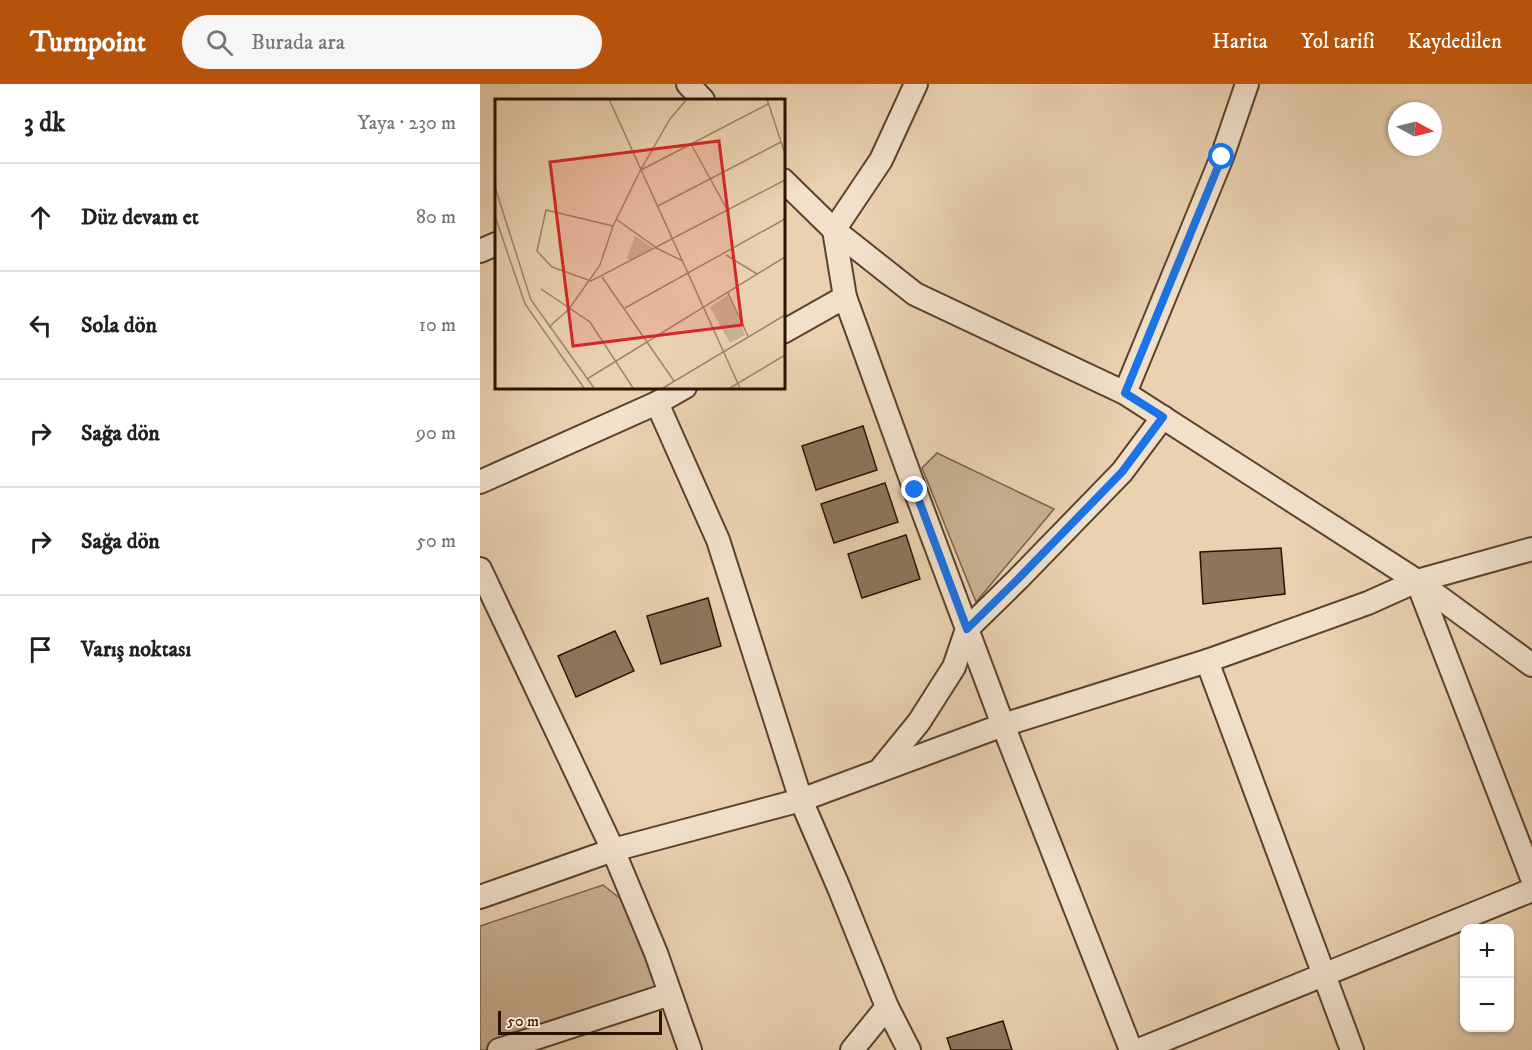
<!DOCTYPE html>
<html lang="tr">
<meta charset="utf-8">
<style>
body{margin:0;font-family:"IM FELL DW Pica",serif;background:#f6f6f6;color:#202124}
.controls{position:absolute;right:18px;bottom:18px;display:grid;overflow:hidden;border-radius:12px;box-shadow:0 2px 4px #0004}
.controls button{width:54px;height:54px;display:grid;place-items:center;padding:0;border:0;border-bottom:2px solid #e0e0e0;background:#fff;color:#202124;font:30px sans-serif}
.compass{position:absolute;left:908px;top:18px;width:54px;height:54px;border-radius:50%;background:#fff;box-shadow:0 2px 4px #0004;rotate:97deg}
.scale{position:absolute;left:18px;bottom:15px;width:164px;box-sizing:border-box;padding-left:6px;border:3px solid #2b1300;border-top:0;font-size:16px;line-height:21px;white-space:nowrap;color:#2b1300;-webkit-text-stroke:4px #f1e1cb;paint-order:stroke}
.stop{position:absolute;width:18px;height:18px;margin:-14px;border:4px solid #1a73e8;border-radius:50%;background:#fff}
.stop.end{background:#1a73e8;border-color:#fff;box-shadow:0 2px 6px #0008}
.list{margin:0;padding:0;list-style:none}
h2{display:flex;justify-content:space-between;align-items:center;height:78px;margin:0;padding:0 24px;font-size:26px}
h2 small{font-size:20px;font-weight:400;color:#757577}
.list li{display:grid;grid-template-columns:39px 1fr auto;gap:18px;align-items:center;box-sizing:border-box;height:108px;padding:0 24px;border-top:2px solid #e0e0e0}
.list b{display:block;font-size:22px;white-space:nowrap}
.list em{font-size:20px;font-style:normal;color:#757577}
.icon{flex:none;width:33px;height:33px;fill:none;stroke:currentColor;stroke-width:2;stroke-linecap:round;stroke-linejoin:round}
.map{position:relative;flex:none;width:1052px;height:966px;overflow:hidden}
header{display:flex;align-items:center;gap:36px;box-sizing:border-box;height:84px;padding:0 30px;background:#b45309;color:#fff}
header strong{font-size:28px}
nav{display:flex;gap:33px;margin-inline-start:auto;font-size:21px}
.search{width:420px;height:54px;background:#f6f6f6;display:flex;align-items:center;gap:15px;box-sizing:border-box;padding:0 21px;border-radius:33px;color:#757577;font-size:22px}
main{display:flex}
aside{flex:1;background:#fff}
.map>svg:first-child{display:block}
.green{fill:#cab191;stroke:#7a6248;stroke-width:1.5}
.building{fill:#8e765b;stroke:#2b1300;stroke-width:1.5}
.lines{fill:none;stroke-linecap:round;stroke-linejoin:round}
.street-casing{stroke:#5b422c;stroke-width:26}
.street{stroke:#f1e1cb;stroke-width:22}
.route{stroke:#1a73e8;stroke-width:8}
.inset-road{fill:none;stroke:#9e8569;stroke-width:1.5}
.view{fill:#d62828;fill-opacity:0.15;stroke:#d62828;stroke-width:3}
.inset-edge{fill:none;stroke:#2b1300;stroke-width:3}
</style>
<header>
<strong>Turnpoint</strong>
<div class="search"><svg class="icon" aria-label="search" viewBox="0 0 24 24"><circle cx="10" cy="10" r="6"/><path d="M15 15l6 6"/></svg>Burada ara</div>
<nav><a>Harita</a><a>Yol tarifi</a><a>Kaydedilen</a></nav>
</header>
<main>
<aside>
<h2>3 dk<small>Yaya · 230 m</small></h2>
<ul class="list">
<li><svg class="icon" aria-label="ahead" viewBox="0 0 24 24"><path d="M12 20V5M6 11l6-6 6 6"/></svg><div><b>Düz devam et</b></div><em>80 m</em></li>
<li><svg class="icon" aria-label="left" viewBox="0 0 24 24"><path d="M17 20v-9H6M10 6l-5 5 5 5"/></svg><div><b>Sola dön</b></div><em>10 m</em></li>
<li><svg class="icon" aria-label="right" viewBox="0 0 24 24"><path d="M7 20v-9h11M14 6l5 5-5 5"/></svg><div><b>Sağa dön</b></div><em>90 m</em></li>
<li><svg class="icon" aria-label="right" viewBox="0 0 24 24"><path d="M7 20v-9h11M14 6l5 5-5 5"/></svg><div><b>Sağa dön</b></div><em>50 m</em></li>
<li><svg class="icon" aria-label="arrive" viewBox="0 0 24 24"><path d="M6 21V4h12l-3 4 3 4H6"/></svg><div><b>Varış noktası</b></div></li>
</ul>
</aside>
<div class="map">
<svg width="1052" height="966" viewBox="0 0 1052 966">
<rect width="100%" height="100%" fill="#ead1af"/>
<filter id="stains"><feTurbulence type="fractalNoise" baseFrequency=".00333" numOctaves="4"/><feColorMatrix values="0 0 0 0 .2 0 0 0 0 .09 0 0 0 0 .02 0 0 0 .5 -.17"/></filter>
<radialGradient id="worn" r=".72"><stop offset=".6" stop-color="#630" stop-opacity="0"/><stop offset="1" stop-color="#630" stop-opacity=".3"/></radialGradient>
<g class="green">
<polygon points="457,369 574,425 496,518 442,384"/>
<polygon points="123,801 142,816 181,914 16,966 0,966 0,842"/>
</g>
<g class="building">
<polygon points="383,342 397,386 336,406 322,362"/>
<polygon points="405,399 418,438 354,459 341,420"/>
<polygon points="426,451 440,495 382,514 368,470"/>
<polygon points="801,464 805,510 723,520 720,468"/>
<polygon points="228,514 241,562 181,580 167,532"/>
<polygon points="135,547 154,587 96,613 78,572"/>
<polygon points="523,937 532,966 471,966 467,954"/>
</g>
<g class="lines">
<defs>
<g id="street">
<polyline points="208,0 223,16"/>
<polyline points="436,0 401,76 354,146 365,213 435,406 523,641 651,966"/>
<polyline points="303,96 354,146 435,210 645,309 937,497 1052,581"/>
<polyline points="0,167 16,160"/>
<polyline points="303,248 365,213"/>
<polyline points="645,309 742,73 767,0"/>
<polyline points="177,319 238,456 321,716 359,804 407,923 429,966"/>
<polyline points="0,398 177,319 205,303"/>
<polyline points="0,485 133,766 176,869 210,966"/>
<polyline points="937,497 1052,794"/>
<polyline points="727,577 872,966"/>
<polyline points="399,687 439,638 474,583 487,545 538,495 642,388 683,333"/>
<polyline points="0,813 133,766 321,716 523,641 727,577 888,519 937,497 1052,465"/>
<polyline points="19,966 190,910"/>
<polyline points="372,966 407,923"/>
<polyline points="659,966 1052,806"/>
</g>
</defs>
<use href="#street" class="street-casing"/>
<use href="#street" class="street"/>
</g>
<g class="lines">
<polyline class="route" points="435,406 487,545 538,495 642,388 683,333 645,309 742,73"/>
</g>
<g transform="translate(15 15)">
<rect width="290" height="290" fill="#ead1af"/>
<path d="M 140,137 L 158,149 L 135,161 L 132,159 ZM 234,195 L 250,236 L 235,244 L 215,208 Z" fill="#cab191"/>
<path class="inset-road" d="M 114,0 L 245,289M 272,0 L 290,55M 196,45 L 233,112M 146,71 L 273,5M 0,88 L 36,201 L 99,289M 163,107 L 286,43M 0,117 L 30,205 L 89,289M 121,120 L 163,150 L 188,162M 118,127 L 51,111 L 42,152 L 57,168 L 96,182 L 290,81M 231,156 L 262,175M 107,178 L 179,282M 46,190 L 95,223 L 138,289M 233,194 L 253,237M 130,209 L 290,120M 54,228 L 74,210 L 105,166 L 118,127 L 145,72 L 175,20 L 192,0M 92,280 L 290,158M 168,289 L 290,216M 235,289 L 290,256"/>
<path class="view" d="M 224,42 L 247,226 L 78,247 L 55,63 Z"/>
<rect width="290" height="290" class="inset-edge"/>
</g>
<rect width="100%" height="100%" filter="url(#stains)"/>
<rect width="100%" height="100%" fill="url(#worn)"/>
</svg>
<div class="controls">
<button>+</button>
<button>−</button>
</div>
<svg class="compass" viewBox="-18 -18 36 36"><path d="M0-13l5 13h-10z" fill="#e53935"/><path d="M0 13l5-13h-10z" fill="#757577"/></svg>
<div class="scale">50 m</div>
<div class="stop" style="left:742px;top:73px"></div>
<div class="stop end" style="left:435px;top:406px"></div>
</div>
</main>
